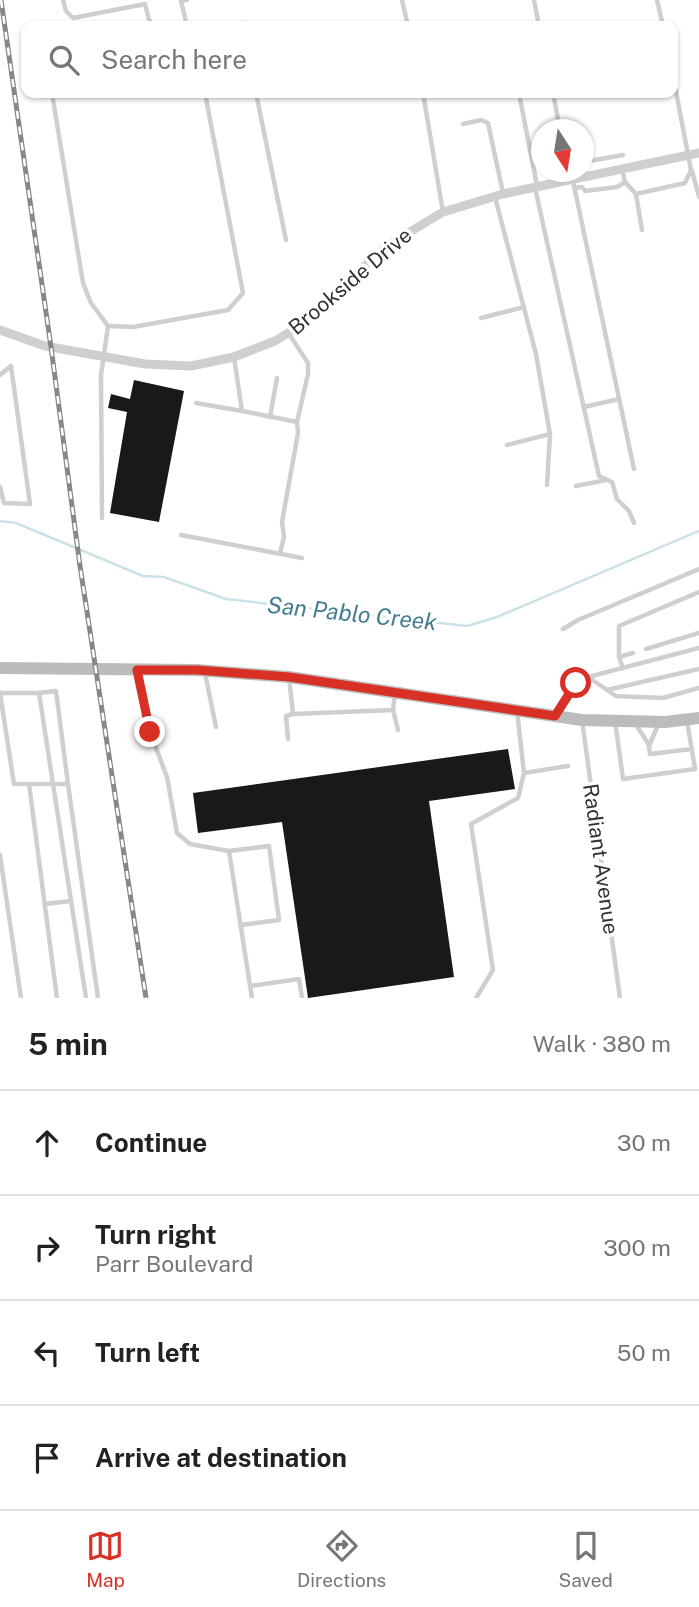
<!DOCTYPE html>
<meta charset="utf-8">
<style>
body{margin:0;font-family:"Public Sans",sans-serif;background:#f6f6f6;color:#222}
.compass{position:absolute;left:531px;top:119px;width:63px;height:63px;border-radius:50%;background:#fff;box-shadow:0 2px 5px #0004;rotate:168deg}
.stop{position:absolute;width:21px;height:21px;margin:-16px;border:5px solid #d93025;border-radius:50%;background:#fff}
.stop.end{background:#d93025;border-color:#fff;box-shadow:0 2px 7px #0008}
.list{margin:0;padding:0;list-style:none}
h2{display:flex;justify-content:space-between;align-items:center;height:91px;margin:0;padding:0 28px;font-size:30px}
h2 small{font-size:23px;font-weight:400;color:#767676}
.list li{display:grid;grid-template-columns:46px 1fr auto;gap:21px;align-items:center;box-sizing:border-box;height:105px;padding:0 28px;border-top:2px solid #e0e0e0}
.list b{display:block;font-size:26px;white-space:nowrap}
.list p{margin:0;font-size:23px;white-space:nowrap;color:#767676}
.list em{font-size:23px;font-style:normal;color:#767676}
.icon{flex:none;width:38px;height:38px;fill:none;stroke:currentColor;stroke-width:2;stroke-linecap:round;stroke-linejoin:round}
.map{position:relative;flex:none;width:699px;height:998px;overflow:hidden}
.search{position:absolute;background:#fff;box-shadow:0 2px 5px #0004;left:21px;right:21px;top:21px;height:77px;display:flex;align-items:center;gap:18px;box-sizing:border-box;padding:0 24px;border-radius:14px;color:#767676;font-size:26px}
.sheet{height:511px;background:#fff}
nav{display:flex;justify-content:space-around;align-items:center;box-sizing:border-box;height:98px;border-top:2px solid #e0e0e0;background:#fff;font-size:19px;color:#767676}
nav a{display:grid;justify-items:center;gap:4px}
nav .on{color:#d93025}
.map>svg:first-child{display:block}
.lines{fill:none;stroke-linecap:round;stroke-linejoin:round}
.stream{stroke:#cce2e9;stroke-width:2.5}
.building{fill:#191919}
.lane{stroke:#cfcfcf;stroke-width:4.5}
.street{stroke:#cfcfcf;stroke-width:9}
.secondary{stroke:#bcbcbc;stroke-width:12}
.rail-casing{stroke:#878787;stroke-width:5}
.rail{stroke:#fff;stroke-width:2.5;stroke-dasharray:8;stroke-linecap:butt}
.route{stroke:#d93025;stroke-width:9}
.labels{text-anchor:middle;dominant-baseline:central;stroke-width:7;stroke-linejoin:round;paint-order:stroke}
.street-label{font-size:21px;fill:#323232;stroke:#fff}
.water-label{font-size:23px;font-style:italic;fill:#447c90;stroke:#fff}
</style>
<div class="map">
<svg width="699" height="998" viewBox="0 0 699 998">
<rect width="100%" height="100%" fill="#fff"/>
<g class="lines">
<polyline class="stream" points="0,521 16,523 143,576 164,577 226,599 467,626 497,617 699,531"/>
</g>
<g class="building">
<polygon points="134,380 184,391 159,522 110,513 127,412 108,408 111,394 130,399"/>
<polygon points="508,749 515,789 429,801 454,977 308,998 282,822 198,833 193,793"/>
</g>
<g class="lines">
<g class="lane">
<polyline points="63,0 66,11 73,18 145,4 149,20 153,26"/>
<polyline points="187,0 181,1 187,26"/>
<polyline points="402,0 408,26"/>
<polyline points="534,0 539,26"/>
<polyline points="657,0 663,26"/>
<polyline points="241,23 242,26"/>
<polyline points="52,93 83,283 91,303 108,326 101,375 102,518"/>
<polyline points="256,93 286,240"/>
<polyline points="423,93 443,212"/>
<polyline points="519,93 537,186"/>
<polyline points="553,93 560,130"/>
<polyline points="463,124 481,120 488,123 503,193"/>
<polyline points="584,162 623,155"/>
<polyline points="692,171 699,197"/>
<polyline points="573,181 634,469"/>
<polyline points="625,182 636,194 642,230"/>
<polyline points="535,188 599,476 612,482 617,499 629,511 634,523"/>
<polyline points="574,188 582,187 585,191 617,187 625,182 622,169"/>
<polyline points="636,194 685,183 691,170 673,76"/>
<polyline points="495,197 536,354 550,434 547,485"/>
<polyline points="481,318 524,307"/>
<polyline points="108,326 133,327 228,310 243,293 205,93"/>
<polyline points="234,357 242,411 297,422 308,374 308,363 289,334"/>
<polyline points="0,375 11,366 30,504 4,503 0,487"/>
<polyline points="196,403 242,411"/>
<polyline points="584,407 619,399"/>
<polyline points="270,417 277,378"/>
<polyline points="507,445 550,434"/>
<polyline points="576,486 606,480"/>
<polyline points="181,535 302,558"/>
<polyline points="280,553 284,537 282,522 298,433 297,422"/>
<polyline points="563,629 578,620 699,569"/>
<polyline points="646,649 699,633"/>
<polyline points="619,657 633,653"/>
<polyline points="623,668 619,657 619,626 699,592"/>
<polyline points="137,671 150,732 167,777 177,833 190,844 229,851 252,998"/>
<polyline points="205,673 216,727"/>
<polyline points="289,677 293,714 393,710"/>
<polyline points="588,677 616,696 663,698 699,688"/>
<polyline points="607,690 699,669"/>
<polyline points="0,693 39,693 86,998"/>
<polyline points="0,693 14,784 68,784 56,691 39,693"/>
<polyline points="395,693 393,710 398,730"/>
<polyline points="556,715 576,683 588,677 699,648"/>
<polyline points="582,720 620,998"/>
<polyline points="615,721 623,779 695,769 687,721"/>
<polyline points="635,723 649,745"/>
<polyline points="658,725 649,746 650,754 692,749"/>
<polyline points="288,739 286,716 293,714"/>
<polyline points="524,773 568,766"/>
<polyline points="29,784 57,998"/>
<polyline points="68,784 98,998"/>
<polyline points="229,851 269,846 279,920 241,925"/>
<polyline points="0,855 21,998"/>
<polyline points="45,904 71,901"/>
<polyline points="250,986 299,979 302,998"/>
<polyline points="476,998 493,970 471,824 518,798 524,773 517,711"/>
</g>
<polyline class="street" points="0,330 45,346 145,364 191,366 234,357 275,341 298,327 388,245 443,212 503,194 699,153"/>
<polyline class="secondary" points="0,668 197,670 289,677 582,720 665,722 699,718"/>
<defs>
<polyline id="rail" points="1,0 51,347 80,566 146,998"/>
</defs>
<use href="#rail" class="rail-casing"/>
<use href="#rail" class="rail"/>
</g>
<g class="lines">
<polyline class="route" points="150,732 137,670 197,670 289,677 555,716 576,683"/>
</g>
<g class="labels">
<g class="street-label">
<text transform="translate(350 281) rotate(-40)">Brookside Drive</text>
<text transform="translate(601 859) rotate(82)">Radiant Avenue</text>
</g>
<g class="water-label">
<text transform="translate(352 613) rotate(6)">San Pablo Creek</text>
</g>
</g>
</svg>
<svg class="compass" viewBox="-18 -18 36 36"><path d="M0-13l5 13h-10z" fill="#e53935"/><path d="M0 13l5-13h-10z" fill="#767676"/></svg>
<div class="stop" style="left:576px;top:683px"></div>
<div class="stop end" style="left:150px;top:732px"></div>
<div class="search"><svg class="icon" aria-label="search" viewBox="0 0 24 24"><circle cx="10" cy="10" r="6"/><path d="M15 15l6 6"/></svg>Search here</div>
</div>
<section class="sheet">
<h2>5 min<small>Walk · 380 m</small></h2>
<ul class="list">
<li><svg class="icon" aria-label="ahead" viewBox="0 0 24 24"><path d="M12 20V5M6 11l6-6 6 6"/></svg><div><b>Continue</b></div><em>30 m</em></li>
<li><svg class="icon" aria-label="right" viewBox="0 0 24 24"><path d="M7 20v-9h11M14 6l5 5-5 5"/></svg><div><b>Turn right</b><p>Parr Boulevard</p></div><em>300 m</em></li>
<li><svg class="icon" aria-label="left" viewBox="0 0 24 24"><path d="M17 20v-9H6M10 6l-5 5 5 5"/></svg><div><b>Turn left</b></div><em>50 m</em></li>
<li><svg class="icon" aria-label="arrive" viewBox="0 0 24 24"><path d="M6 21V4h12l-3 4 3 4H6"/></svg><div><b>Arrive at destination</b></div></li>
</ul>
</section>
<nav>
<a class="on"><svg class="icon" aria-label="map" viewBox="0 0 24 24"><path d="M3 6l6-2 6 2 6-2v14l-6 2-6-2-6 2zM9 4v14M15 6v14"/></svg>Map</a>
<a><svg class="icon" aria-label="directions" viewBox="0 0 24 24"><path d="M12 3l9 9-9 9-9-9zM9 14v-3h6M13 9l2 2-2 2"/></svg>Directions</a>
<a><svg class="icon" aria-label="saved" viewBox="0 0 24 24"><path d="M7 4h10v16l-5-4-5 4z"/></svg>Saved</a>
</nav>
